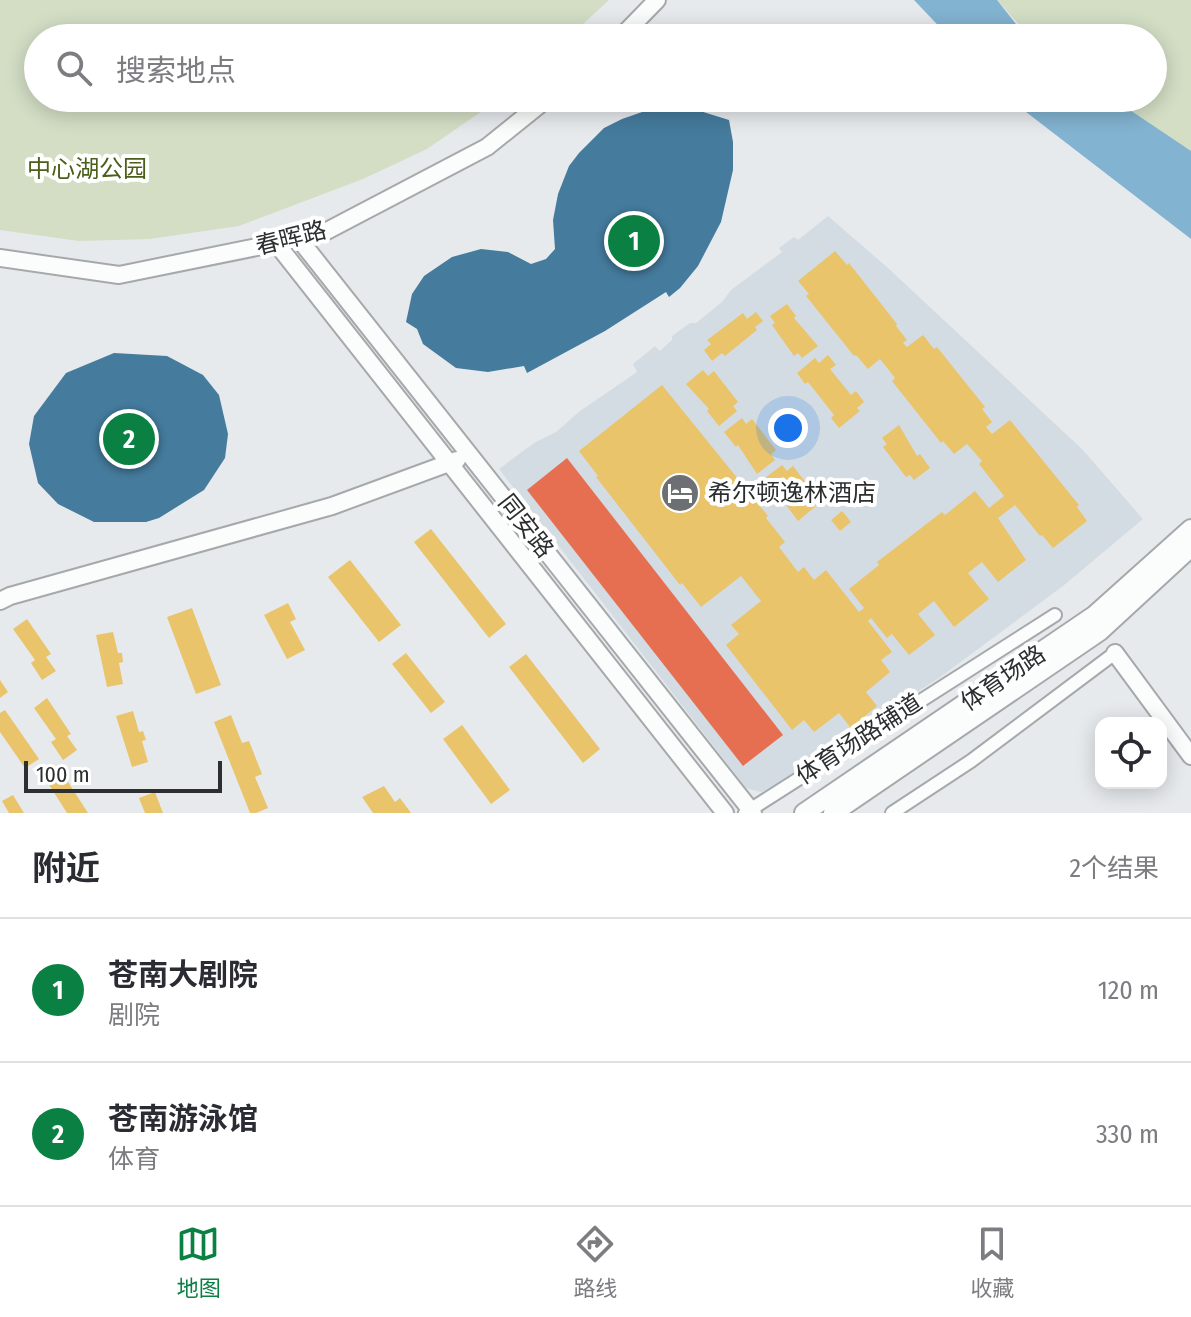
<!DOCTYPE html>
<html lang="zh">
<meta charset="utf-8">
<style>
body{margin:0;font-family:"Fira Sans Condensed","Noto Sans SC",sans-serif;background:#f7f7f7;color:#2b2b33}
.controls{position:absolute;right:24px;bottom:24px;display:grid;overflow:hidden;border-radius:16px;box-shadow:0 4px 20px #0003}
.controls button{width:72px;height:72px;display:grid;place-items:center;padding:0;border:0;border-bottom:2px solid #e1e1e2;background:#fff;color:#2b2b33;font:40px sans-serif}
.scale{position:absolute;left:24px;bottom:20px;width:198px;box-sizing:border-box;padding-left:8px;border:4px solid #2c2e30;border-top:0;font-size:22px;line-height:28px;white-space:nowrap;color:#2c2e30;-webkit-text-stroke:6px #fff;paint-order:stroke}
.you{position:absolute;left:788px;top:428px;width:28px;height:28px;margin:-20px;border:6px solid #fff;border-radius:50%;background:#1a73e8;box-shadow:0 0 0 12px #1a73e833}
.badge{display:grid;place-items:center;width:52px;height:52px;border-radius:50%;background:#0b8043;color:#fff;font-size:26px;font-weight:700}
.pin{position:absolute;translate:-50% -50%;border:4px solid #fff;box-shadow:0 2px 8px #0006}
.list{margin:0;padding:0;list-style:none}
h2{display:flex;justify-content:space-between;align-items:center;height:104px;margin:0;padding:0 32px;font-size:34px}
h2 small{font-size:26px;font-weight:400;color:#7c7c81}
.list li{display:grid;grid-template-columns:52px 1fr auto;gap:24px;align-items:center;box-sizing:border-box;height:144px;padding:0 32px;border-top:2px solid #e1e1e2}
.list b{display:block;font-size:30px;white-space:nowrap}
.list p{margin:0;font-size:26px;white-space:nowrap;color:#7c7c81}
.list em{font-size:26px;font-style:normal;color:#7c7c81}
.icon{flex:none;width:44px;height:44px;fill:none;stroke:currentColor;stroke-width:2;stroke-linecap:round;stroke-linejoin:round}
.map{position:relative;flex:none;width:1191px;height:813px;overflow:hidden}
.search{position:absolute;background:#fff;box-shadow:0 4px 20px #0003;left:24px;right:24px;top:24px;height:88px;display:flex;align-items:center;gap:20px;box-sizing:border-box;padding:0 28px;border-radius:44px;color:#7c7c81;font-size:30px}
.sheet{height:392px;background:#fff}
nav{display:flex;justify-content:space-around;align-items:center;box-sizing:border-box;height:112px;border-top:2px solid #e1e1e2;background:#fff;font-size:22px;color:#7c7c81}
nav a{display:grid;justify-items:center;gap:4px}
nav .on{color:#0b8043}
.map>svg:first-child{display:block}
.built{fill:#d4dce3}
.green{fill:#d3dec5}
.water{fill:#82b3d0}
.homes{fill:#e9c46a}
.shops{fill:#e76f51}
.public{fill:#457b9d}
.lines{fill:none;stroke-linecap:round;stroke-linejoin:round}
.minor-casing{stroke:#a6a9ab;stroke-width:16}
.tertiary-casing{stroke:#a6a9ab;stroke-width:20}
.secondary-casing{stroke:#a6a9ab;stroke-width:22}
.minor{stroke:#fbfcfc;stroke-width:12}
.tertiary{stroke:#fbfcfc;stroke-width:16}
.secondary{stroke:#fbfcfc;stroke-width:18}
.labels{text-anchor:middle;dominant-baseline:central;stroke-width:8;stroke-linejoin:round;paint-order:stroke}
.park-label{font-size:24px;fill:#4a5f19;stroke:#fff}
.street-label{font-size:24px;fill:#2c2e30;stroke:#fff}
.poi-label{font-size:24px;fill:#2c2e30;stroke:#fff;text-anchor:start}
</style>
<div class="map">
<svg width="1191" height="813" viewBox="0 0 1191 813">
<rect width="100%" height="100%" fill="#e7eaed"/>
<polygon class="built" points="828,216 888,268 1082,449 1143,519 1063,586 939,678 813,758 768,791 760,792 746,788 499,469 534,443 556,432 580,411 637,372 633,364 655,346 660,351 672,340 672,336 690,323 696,323 722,302 731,290 782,252 779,248 794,237 798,240"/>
<g class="green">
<polygon points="0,0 609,0 568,38 38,38 38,98 501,98 427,149 363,179 239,226 150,239 79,241 0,230"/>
<polygon points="997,0 1191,0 1191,155 1101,98 1153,98 1153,38 1031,38"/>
</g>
<g class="water">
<polygon points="914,0 997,0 1027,38 950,38"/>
<polygon points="1008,98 1112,98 1191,151 1191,239"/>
</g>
<g class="homes">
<polygon points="835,251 847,265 849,263 897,324 896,326 907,340 903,343 907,347 923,335 934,349 937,347 985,407 982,409 992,422 986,427 992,434 1010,420 1079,505 1077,507 1087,521 1053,548 1042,535 1040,536 1015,505 998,518 1026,560 998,582 982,562 968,573 989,599 954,627 934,601 918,614 935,635 909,655 892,634 887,638 871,618 868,621 892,652 881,660 890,672 866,692 877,706 851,728 839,713 814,732 804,720 792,730 726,645 739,634 731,625 761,601 741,576 701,607 682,583 680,585 596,477 598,476 579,451 662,385 768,516 766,518 785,542 779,547 798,572 804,567 814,580 826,570 859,612 864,608 849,589 879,565 877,562 942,512 945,515 975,491 989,508 1004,496 979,464 982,461 967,444 954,454 943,441 941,443 892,381 895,378 880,359 868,369 856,355 854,356 806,296 809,294 798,281"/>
<polygon points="787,304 796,316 794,318 818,346 802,358 798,353 794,356 772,325 775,323 770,316"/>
<polygon points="756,312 763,321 755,327 757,330 725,356 722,353 712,361 704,350 711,344 707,340 743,313 747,319"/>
<polygon points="828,355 836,365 830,369 851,395 856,391 864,402 857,408 860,411 839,428 831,418 834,415 808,382 805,384 797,373 815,358 819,363"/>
<polygon points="703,370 708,376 714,371 738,402 733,406 737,411 719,426 707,411 709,409 686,384"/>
<polygon points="742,418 746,424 752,419 776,450 771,454 775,460 757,474 738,445 736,447 724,432"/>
<polygon points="899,425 917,456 920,454 930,468 914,480 910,475 906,477 883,447 887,444 882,438"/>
<polygon points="782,465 787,471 793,466 817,497 812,501 816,506 798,521 786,505 788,504 765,478"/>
<polygon points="842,511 851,522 840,531 831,520"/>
<polygon points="431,529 506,624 489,638 414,542"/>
<polygon points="350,560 401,625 379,642 328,577"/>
<polygon points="288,603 296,619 290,622 305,650 287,659 264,615"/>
<polygon points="192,608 221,685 196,694 167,617"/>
<polygon points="27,619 51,654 46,657 56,671 42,680 31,663 35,660 13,629"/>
<polygon points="113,632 118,653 122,653 123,662 119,663 123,684 107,687 96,635"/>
<polygon points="406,653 445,702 431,713 392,664"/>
<polygon points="526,654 600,749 583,763 509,667"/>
<polygon points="0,680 8,692 0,698"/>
<polygon points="47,698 71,734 67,736 77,750 63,760 51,742 56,739 34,708"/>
<polygon points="5,710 39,759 25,768 0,732 0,713"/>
<polygon points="133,711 139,732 143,731 146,740 142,741 148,762 132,767 116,716"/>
<polygon points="231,715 242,743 249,741 262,774 255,777 268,808 256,813 250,813 214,722"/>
<polygon points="462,725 510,790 491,804 443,739"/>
<polygon points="63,774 88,813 67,813 48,783"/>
<polygon points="384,786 395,802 400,798 411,813 373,813 362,797"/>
<polygon points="155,792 163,813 145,813 139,798"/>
<polygon points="13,795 24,813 9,813 2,801"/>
</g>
<polygon class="shops" points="567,458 783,735 743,766 527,490"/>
<g class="public">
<polygon points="730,24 743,38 715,38 725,25 728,27"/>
<polygon points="665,108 700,111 729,120 733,142 733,170 721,222 698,266 680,288 669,297 666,292 605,331 527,373 524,366 488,372 456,368 423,344 417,329 406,322 412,294 424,276 452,257 481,249 508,252 531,264 546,259 555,249 553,220 558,194 569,166 579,153 604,128 622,119 645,111"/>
<polygon points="114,353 167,356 203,375 219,395 228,434 225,458 204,490 159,518 146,522 94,522 58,504 38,483 29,444 34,416 66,373"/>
</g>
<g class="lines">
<defs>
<g id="minor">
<polyline points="745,813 1055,615"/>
<polyline points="892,813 971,761 1115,653"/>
</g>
<g id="tertiary">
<polyline points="620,38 657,0"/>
<polyline points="299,239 753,813"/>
<polyline points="276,243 725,813"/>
<polyline points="0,258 119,275 321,234 487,147 548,98"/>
<polyline points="0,601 10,596 332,506 457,460"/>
<polyline points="1115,653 1191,756"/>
</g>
<g id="secondary">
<polyline points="804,813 1095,615 1191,529"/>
<polyline points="833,813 1100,631 1191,547"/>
</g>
</defs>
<use href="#minor" class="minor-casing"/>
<use href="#tertiary" class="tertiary-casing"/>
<use href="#secondary" class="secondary-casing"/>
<use href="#minor" class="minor"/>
<use href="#tertiary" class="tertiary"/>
<use href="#secondary" class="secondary"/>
</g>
<defs>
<symbol id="hotel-disc" viewBox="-11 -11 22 22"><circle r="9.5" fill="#6d7072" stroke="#fff"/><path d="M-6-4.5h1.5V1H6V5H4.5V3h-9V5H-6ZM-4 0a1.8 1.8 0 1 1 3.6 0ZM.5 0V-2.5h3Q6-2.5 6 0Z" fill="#fff"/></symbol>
</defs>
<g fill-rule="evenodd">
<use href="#hotel-disc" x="658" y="471" width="44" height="44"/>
</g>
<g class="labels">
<g class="park-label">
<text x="87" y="169">中心湖公园</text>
</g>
<g class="street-label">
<text transform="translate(291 238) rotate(-14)">春晖路</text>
<text transform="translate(526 526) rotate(52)">同安路</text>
<text transform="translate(1003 678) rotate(-34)">体育场路</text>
<text transform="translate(859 739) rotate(-33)">体育场路辅道</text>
</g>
<g class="poi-label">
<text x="708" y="493">希尔顿逸林酒店</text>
</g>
</g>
</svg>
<div class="controls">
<button><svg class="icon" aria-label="locate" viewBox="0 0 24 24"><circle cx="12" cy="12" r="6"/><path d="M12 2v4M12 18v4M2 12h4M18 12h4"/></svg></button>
</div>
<div class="scale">100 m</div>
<div class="you"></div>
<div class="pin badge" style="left:634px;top:241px">1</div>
<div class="pin badge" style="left:129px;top:439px">2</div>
<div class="search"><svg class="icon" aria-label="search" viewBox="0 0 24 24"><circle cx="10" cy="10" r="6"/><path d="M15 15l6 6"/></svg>搜索地点</div>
</div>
<section class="sheet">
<h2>附近<small>2个结果</small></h2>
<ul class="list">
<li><span class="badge">1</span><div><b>苍南大剧院</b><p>剧院</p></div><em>120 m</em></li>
<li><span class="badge">2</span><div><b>苍南游泳馆</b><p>体育</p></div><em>330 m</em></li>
</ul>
</section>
<nav>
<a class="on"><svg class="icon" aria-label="map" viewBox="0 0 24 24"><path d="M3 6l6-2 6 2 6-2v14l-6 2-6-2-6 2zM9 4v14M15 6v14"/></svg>地图</a>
<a><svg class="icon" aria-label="directions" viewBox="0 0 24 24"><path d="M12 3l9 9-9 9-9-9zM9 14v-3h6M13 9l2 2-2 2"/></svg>路线</a>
<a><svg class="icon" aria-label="saved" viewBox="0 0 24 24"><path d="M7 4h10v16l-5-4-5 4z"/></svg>收藏</a>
</nav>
